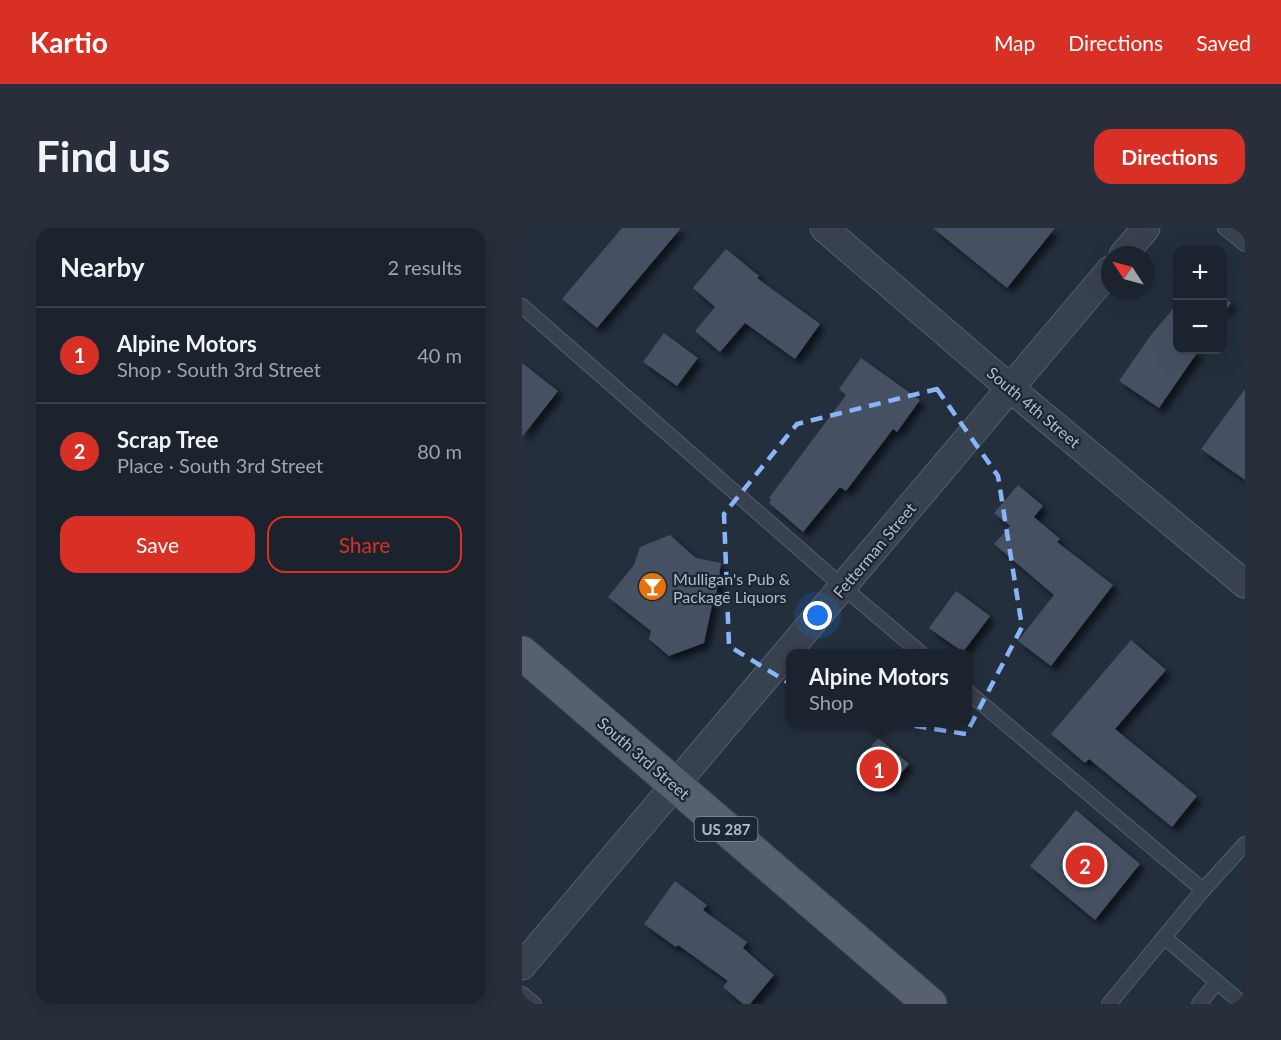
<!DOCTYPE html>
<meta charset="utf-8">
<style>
body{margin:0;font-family:Lato,sans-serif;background:#282f3a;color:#f1f3f6}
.controls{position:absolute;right:18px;top:18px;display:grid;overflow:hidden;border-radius:12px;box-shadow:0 6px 24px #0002}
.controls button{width:54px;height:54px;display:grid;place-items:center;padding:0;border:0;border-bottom:2px solid #39404a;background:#1b232e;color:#f1f3f6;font:30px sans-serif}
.compass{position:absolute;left:579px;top:18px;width:54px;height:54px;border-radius:50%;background:#1b232e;box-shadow:0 6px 24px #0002;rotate:306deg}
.you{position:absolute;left:296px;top:388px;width:21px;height:21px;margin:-15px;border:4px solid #fff;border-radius:50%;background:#1a73e8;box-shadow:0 0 0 9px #1a73e833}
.badge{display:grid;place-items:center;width:39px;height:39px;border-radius:50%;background:#d93025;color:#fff;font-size:20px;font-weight:700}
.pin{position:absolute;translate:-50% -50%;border:3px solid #fff;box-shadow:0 2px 6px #0006}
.popup{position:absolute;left:264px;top:421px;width:186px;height:78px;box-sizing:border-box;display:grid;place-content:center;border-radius:12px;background:#1b232e;filter:drop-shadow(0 2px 4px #0005);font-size:20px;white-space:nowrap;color:#a0a4aa}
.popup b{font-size:22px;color:#f1f3f6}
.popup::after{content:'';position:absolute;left:50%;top:100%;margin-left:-12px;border:12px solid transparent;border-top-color:#1b232e}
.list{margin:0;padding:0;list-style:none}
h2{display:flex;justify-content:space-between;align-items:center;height:78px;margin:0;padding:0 24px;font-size:26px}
h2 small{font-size:20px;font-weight:400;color:#a0a4aa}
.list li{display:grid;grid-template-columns:39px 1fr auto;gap:18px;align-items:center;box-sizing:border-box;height:96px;padding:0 24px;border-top:2px solid #39404a}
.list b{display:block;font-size:22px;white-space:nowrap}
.list p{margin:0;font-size:20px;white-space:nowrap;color:#a0a4aa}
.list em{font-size:20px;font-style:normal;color:#a0a4aa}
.actions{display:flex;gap:12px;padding:18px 24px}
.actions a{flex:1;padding:14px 0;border:2px solid #d93025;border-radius:18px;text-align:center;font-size:21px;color:#d93025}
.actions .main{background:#d93025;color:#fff}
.map{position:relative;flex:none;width:723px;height:776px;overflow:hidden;border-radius:18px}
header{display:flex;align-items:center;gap:36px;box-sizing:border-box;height:84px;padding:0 30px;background:#d93025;color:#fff}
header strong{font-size:28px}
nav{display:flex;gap:33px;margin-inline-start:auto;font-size:21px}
.intro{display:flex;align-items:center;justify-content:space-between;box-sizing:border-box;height:144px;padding:0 36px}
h1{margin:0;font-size:42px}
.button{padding:15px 27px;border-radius:18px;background:#d93025;color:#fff;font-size:21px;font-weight:700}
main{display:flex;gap:36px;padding:0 36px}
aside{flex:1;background:#1b232e;border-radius:18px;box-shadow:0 6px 24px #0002}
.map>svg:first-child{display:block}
.building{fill:#455162;filter:url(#shadow)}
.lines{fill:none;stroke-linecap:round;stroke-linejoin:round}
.service-casing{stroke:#565f6c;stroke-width:16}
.minor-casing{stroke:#565f6c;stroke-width:29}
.primary-casing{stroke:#414a57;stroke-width:35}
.service{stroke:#38414e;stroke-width:14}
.minor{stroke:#38414e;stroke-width:27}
.primary{stroke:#56606e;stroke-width:33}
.marked{fill:none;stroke:#8ab4f8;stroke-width:4.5;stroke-dasharray:12 8;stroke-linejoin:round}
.labels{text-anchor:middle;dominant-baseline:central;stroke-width:4.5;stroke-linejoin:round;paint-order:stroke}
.shield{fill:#1d2633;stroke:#878f9c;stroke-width:1.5}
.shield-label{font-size:15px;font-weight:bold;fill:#b4bcc9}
.street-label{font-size:16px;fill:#b4bcc9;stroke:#1d2633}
.poi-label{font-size:16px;fill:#b4bcc9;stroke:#1d2633;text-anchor:start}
</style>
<header>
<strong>Kartio</strong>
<nav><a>Map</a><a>Directions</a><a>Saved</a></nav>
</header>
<div class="intro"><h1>Find us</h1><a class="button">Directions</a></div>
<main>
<aside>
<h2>Nearby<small>2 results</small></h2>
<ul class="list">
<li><span class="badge">1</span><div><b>Alpine Motors</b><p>Shop · South 3rd Street</p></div><em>40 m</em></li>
<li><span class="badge">2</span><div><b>Scrap Tree</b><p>Place · South 3rd Street</p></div><em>80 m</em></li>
</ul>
<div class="actions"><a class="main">Save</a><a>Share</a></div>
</aside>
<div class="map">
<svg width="723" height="776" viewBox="0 0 723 776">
<defs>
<filter id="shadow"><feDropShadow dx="5.5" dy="5.5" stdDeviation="3" flood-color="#0009"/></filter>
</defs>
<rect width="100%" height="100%" fill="#242f3e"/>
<g class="building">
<polygon points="100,0 159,0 75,100 40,71"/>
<polygon points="411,0 533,0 485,60"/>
<polygon points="204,21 237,48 235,50 298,96 273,131 223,95 198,124 173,103 193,79 171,60"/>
<polygon points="700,68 709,75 700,87"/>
<polygon points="656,75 656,122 677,122 637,180 597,153 629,107"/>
<polygon points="142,105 176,130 155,158 121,134"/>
<polygon points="339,130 398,172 375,204 371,201 324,263 318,259 281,304 247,275 249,272 247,270 324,167 317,161"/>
<polygon points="0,135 36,163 0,209"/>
<polygon points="723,161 723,252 679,221"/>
<polygon points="496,257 521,278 512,289 538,311 535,314 591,357 529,438 496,413 532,367 472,316 488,298 472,285"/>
<polygon points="148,307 174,330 199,335 194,368 192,368 182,415 147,428 127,411 129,403 86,369 112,337 118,319"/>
<polygon points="434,363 468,388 441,424 407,400"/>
<polygon points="609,412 644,442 593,501 675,568 650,599 567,531 563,535 529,506"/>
<polygon points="356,510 387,536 365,562 334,537"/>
<polygon points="554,582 618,636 573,692 508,638"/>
<polygon points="153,653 185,677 181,682 225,714 221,720 252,747 228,776 221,776 201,759 206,753 156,717 154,719 122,696"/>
</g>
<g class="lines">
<defs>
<g id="service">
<polyline points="703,0 723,16"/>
<polyline points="0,78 321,359 400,426"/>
<polyline points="446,464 681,662"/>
<polyline points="642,709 721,776"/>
<polyline points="0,766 12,776"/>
<polyline points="587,776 681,662 723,616"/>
<polyline points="677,776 695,754"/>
</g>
<g id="minor">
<polyline points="302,0 488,160 723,356"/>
<polyline points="601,27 624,0"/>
<polyline points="0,738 588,42"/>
</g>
<polyline id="primary" points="0,425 408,776"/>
</defs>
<use href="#service" class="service-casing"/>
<use href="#minor" class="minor-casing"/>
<use href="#primary" class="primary-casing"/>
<use href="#service" class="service"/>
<use href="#minor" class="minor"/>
<use href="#primary" class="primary"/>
</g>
<path class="marked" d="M 415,161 L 476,248 L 500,399 L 444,506 L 317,486 L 207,418 L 202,286 L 275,196 Z"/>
<defs>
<symbol id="bar-disc" viewBox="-11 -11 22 22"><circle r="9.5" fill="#e8710a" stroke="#1d2633"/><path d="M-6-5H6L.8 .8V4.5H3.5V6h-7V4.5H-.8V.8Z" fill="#fff"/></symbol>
</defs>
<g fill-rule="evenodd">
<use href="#bar-disc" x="114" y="342" width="33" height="33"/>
</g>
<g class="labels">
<rect class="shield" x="172.5" y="589" width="63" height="24" rx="4.5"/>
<g class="shield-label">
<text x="204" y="601">US 287</text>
</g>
<g class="street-label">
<text transform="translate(512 179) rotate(40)">South 4th Street</text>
<text transform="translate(352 322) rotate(-50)">Fetterman Street</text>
<text transform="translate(122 530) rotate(41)">South 3rd Street</text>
</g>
<g class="poi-label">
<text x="151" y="350">Mulligan's Pub &amp;<tspan x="151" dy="18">Package Liquors</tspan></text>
</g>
</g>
</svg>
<div class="controls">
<button>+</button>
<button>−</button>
</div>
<svg class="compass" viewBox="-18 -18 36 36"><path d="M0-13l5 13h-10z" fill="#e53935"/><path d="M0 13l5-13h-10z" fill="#a0a4aa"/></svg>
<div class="you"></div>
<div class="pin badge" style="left:357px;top:541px">1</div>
<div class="popup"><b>Alpine Motors</b>Shop</div>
<div class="pin badge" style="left:563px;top:637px">2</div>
</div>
</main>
